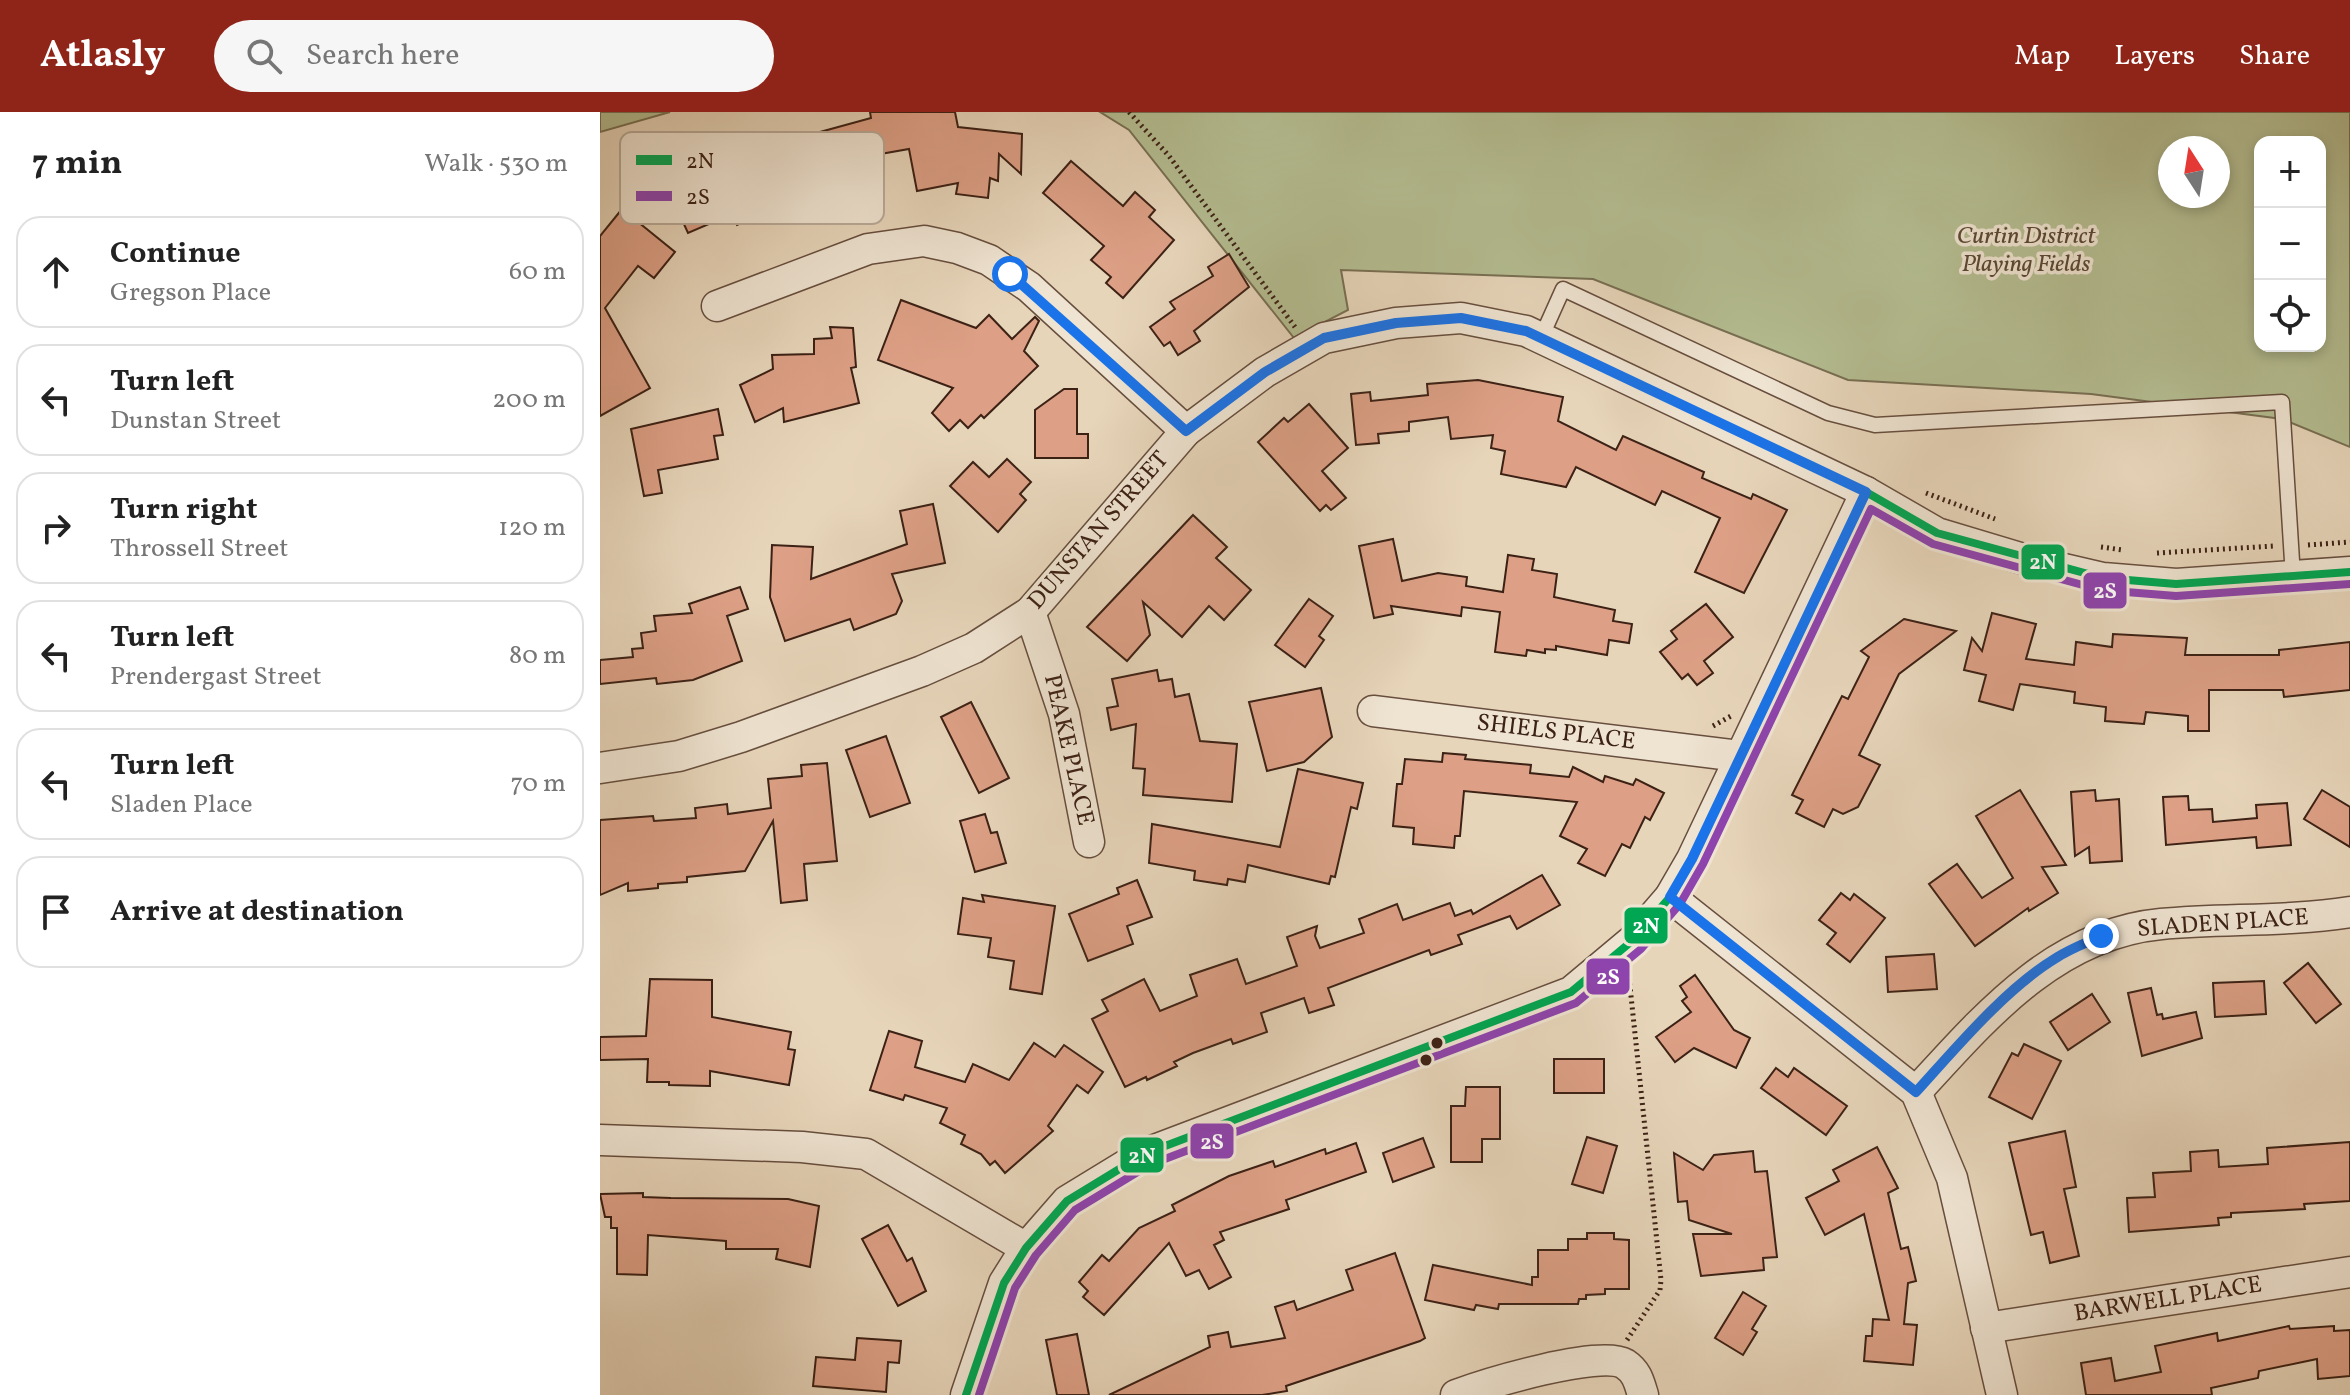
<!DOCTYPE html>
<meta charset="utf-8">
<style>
body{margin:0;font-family:Vollkorn,serif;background:#f6f6f6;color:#222}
.controls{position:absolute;right:24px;top:24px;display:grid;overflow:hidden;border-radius:16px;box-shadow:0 4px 12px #0003}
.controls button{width:72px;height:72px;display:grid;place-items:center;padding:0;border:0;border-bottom:2px solid #e0e0e0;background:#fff;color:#222;font:40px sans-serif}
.compass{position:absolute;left:1558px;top:24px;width:72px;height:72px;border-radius:50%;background:#fff;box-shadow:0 4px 12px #0003;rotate:348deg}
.stop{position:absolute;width:24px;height:24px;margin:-18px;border:6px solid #1a73e8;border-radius:50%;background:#fff}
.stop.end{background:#1a73e8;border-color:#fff;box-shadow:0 2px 8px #0008}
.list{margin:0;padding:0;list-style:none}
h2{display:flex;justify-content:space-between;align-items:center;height:104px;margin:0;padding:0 32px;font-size:34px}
h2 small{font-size:26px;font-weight:400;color:#767676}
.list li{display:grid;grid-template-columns:52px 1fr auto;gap:24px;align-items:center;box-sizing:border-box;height:112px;margin:0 16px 16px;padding:0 16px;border:2px solid #e0e0e0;border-radius:24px}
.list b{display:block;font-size:30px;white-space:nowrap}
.list p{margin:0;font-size:26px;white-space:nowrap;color:#767676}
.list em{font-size:26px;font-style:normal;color:#767676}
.icon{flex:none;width:44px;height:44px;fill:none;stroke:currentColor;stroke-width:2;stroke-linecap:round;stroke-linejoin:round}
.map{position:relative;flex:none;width:1750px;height:1283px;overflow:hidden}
header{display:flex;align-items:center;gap:48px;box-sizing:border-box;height:112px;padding:0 40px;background:#8f2418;color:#fff}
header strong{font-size:38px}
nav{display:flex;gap:44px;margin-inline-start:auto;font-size:28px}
.search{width:560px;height:72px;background:#f6f6f6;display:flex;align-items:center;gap:20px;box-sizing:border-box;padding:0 28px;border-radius:44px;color:#767676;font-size:30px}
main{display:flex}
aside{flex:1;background:#fff}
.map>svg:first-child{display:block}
.green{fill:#b4bd91;stroke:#786f53;stroke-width:2;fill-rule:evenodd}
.building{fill:#dda086;stroke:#3c2115;stroke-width:2}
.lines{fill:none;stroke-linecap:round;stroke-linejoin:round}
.lane-casing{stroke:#674e3e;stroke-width:17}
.street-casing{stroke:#674e3e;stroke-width:33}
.path{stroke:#3c2115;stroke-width:5;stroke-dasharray:2 4;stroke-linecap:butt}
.lane{stroke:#efe4d2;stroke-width:14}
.street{stroke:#efe4d2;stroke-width:30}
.bus-1-casing{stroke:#efe4d2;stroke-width:14}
.bus-2-casing{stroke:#efe4d2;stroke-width:14}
.bus-1{stroke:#00a651;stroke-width:8}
.bus-2{stroke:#8e44ad;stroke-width:8}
.route{stroke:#1a73e8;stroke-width:10}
.bus-dot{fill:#3c2115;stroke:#efe4d2;stroke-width:3}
.labels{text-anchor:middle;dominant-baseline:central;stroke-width:7;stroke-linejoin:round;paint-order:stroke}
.park-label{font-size:24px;font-style:italic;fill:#5a4834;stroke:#efe4d2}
.street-label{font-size:24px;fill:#3c2115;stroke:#efe4d2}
.key{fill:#efe4d2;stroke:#b9aa99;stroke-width:2}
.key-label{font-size:22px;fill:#3c2115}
.line-badge{stroke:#efe4d2;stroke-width:3}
.badge-label{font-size:22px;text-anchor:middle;font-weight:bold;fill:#fff}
</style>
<header>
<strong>Atlasly</strong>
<div class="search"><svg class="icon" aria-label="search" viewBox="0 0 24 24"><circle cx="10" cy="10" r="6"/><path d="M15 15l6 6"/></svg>Search here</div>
<nav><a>Map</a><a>Layers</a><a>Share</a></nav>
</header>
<main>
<aside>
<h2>7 min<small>Walk · 530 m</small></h2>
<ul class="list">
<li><svg class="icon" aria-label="ahead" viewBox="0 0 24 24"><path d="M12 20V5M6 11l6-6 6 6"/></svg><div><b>Continue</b><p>Gregson Place</p></div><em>60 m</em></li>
<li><svg class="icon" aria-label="left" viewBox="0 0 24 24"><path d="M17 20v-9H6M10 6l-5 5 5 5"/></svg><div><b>Turn left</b><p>Dunstan Street</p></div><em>200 m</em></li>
<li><svg class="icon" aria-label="right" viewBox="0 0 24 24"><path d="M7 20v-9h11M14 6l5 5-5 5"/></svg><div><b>Turn right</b><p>Throssell Street</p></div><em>120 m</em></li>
<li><svg class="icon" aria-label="left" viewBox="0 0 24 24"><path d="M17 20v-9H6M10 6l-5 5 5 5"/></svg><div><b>Turn left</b><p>Prendergast Street</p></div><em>80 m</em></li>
<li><svg class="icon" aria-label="left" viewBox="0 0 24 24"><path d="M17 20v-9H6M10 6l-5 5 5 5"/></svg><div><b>Turn left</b><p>Sladen Place</p></div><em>70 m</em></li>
<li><svg class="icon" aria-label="arrive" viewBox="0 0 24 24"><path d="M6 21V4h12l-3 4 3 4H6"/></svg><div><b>Arrive at destination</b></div></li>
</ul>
</aside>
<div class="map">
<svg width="1750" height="1283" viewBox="0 0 1750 1283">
<rect width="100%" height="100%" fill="#e7d5ba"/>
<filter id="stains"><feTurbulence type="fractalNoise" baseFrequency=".0025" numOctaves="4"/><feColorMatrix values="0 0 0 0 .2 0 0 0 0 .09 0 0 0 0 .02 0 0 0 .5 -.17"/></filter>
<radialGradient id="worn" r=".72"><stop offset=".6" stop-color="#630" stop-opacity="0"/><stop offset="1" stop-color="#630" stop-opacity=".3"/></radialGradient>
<g class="green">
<polygon points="0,0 70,0 0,20"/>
<path d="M 500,0 L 1750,0 L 1750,335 L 1682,307 L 1491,282 L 1248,268 L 993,167 L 741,158 L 748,198 L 694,226 L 529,18 ZM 1660,30 L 1720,30 L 1720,234 L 1660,234 ZM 1570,36 L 1618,36 L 1618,84 L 1570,84 Z"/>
</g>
<g class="building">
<polygon points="270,0 355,0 358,15 422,22 421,62 399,42 398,69 390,66 388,86 356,82 358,71 317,79 309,37 252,47 260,77 228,86 209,23 271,6"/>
<polygon points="88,39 103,73 172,42 193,88 137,113 132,102 88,121 57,53"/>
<polygon points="471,49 523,94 535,80 555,98 549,105 574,128 523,186 506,171 511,165 491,148 504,134 443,81"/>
<polygon points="22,97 75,140 54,166 38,154 5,196 50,276 0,304 0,124"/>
<polygon points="629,142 649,175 594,219 600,229 578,243 570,230 564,234 550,215 575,197 570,190 613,164 608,155"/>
<polygon points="301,188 376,216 389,203 412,227 435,205 439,209 424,239 438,254 384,306 381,303 368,316 360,308 349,319 332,301 353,276 278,248"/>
<polygon points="230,215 253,216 256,255 251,256 259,291 184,310 183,296 155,310 140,273 173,257 172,243 214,242 214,227 232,226"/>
<polygon points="878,268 963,285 958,309 1016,338 1023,324 1104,360 1102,366 1151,387 1153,382 1187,398 1144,481 1095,460 1120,406 1062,379 1055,393 976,355 966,375 901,362 905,339 891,336 893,323 851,327 848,305 809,310 809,319 778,322 779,331 756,333 751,282 770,280 771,289 828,283 827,272"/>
<polygon points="464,277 477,277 477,322 488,322 488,346 435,346 435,298"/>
<polygon points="709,292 748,336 722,359 746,386 731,398 726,393 720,399 658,330 684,306 688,310"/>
<polygon points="118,297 123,323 114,324 118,347 58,358 62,381 44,384 31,317"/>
<polygon points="407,347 431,370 420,382 426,388 398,420 350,374 373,350 389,365"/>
<polygon points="333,392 345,451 292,462 302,489 296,502 254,518 250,507 185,529 170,485 172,433 213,435 211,467 307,432 300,399"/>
<polygon points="593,403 627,435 616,446 651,478 624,508 609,494 582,525 543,490 550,523 527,549 487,515"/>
<polygon points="793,427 802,469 838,461 867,465 866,474 903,480 908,443 934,447 932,458 957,462 954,485 1015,498 1013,509 1032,512 1029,531 1009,528 1007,543 956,534 956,538 945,537 945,541 927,538 926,544 895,540 900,500 862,495 861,504 791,494 793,502 774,506 759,434"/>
<polygon points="140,475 148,497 127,504 142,549 93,568 57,572 56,566 0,572 0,548 33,545 32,537 43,536 41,521 56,519 54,504 92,501 89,492"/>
<polygon points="709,487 733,504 719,524 724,528 705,555 675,533"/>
<polygon points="1106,492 1133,525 1104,549 1113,561 1097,573 1088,562 1082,567 1060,540 1077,527 1071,519"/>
<polygon points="1392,501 1436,512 1426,547 1474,553 1476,530 1512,535 1513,522 1587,526 1585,543 1679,543 1679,538 1750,530 1750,578 1684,585 1683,578 1609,578 1609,619 1588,619 1588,604 1546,600 1544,612 1505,609 1506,595 1474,591 1475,580 1420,572 1413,598 1379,589 1386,563 1364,558 1372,526 1382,539"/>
<polygon points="1304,507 1356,519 1299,562 1259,643 1280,653 1258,695 1243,702 1233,697 1224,715 1196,701 1203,688 1192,683 1242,584 1248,587 1269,545 1261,539"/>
<polygon points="557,558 559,569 572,567 575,585 589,582 600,629 637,632 632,690 543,683 545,657 533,656 536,612 511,618 507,596 518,594 512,567"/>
<polygon points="721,576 732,625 704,650 667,659 649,590"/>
<polygon points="371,590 409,666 379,681 341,605"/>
<polygon points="286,624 310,691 270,705 246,638"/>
<polygon points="843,641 866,643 865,647 931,653 930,661 969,665 973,655 1003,670 1005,664 1033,673 1036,667 1064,681 1050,708 1045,705 1030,736 1022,732 1005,764 978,751 987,737 960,724 977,690 864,679 860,724 855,724 854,736 813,732 814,716 793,714 797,672 802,672 805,647 842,650"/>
<polygon points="227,651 237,749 204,752 207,788 181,791 173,709 145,759 87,765 87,770 58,772 58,776 28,779 28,771 0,783 0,708 53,704 54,709 96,706 95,696 127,692 128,702 171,696 168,667 202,664 201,653"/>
<polygon points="698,657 763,671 757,697 751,695 735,765 731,764 729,772 648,753 645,770 628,767 627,773 594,768 595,759 549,751 552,712 680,735"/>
<polygon points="1420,678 1466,753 1442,755 1458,781 1429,799 1428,796 1375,834 1329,772 1357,752 1382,786 1413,766 1376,704"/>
<polygon points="1495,678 1496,689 1519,687 1522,749 1490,751 1489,735 1475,744 1471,680"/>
<polygon points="1722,678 1750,695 1750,735 1704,707"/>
<polygon points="1588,684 1589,698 1612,697 1613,710 1657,706 1656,693 1687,691 1691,733 1657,736 1656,725 1566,733 1563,685"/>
<polygon points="385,702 391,721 397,720 406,751 375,760 360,709"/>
<polygon points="942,763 960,793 917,817 910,804 858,823 862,832 831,843 829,838 728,876 734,893 709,901 704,886 661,901 667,920 633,932 631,927 593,941 574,950 577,954 547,968 546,965 525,975 492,907 508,899 502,888 544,867 560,899 597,884 590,863 637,847 646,872 697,854 687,825 717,814 715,824 720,836 764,821 759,807 797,792 803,808 850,791 855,804 871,798 873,802"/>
<polygon points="537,768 552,805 527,814 533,832 488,849 469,802 519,782 517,776"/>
<polygon points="1241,781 1250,788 1254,782 1285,806 1250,850 1227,832 1236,821 1219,808"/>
<polygon points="382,783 455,794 442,882 410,877 414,849 388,845 391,826 358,822 363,786 384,790"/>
<polygon points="1334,842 1337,877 1288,880 1286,845"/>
<polygon points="1708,851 1741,892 1716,911 1684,871"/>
<polygon points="1095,863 1134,918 1150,926 1136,956 1094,936 1075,950 1056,925 1091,900 1082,889 1087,885 1080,874"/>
<polygon points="50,867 112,868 112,905 191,920 188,937 195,938 189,973 110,959 110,974 69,973 69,970 47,970 48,947 0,948 0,925 46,924"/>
<polygon points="1664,869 1666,902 1615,905 1613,871"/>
<polygon points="1551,876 1557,903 1562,902 1563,907 1596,900 1602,926 1542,944 1528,881"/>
<polygon points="1492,882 1510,910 1468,938 1450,910"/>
<polygon points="289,919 322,929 315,955 365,970 373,952 409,968 434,931 455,945 464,933 503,960 488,981 477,973 448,1014 453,1019 405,1061 395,1049 390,1053 381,1042 361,1032 365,1023 340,1011 347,996 305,983 303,988 270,978"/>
<polygon points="1424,932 1461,949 1432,1007 1389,985 1412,941 1418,944"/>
<rect x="954" y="947" width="50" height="34"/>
<polygon points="1176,956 1188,965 1194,956 1247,994 1226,1023 1161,976"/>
<polygon points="866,975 900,975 900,1027 882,1027 882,1050 851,1050 851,994 865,994"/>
<polygon points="1465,1019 1476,1075 1464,1077 1479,1144 1450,1151 1443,1120 1431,1123 1409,1031"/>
<polygon points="987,1025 1017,1034 1003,1081 972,1072"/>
<polygon points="823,1026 834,1055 793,1070 783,1041"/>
<polygon points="1750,1030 1750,1089 1704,1092 1705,1097 1631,1101 1631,1105 1618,1106 1619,1113 1529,1120 1527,1086 1555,1085 1553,1061 1591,1059 1590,1040 1618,1038 1619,1055 1668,1052 1667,1036"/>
<polygon points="756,1031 766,1060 686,1088 689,1097 620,1120 624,1128 614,1133 631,1165 609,1177 599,1158 586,1164 569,1131 504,1203 483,1185 488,1179 479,1170 502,1143 509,1149 539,1116 575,1099 572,1093 629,1064 673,1049 675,1055 725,1037 726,1042"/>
<polygon points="1277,1035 1298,1076 1288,1081 1301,1137 1308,1135 1316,1169 1308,1171 1304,1212 1317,1213 1313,1253 1264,1249 1266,1224 1272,1224 1273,1207 1289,1208 1264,1102 1225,1123 1206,1086 1239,1069 1233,1058"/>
<polygon points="1153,1039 1155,1060 1167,1059 1177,1145 1163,1146 1164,1158 1101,1164 1093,1122 1132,1122 1089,1108 1087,1089 1078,1090 1074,1041 1103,1058 1114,1043"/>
<polygon points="43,1081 43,1085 71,1086 188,1087 219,1094 210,1155 176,1147 178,1137 126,1137 126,1129 48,1123 47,1163 17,1162 17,1116 11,1116 11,1105 5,1105 0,1082"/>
<polygon points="288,1113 307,1149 312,1146 326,1179 298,1194 262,1127"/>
<polygon points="987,1121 1014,1121 1014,1127 1029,1128 1029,1177 1005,1177 1005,1182 986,1183 986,1187 979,1187 978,1192 899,1192 898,1197 876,1193 874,1198 825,1188 833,1153 932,1173 932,1165 938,1165 938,1138 968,1138 968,1127 987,1127"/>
<polygon points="795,1141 825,1226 820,1229 686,1274 687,1279 662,1283 509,1283 610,1235 608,1224 628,1220 631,1235 685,1226 675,1195 694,1189 697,1198 753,1178 746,1158"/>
<polygon points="1143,1180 1166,1194 1152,1217 1157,1220 1143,1243 1115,1226"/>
<polygon points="1689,1214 1690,1217 1734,1214 1734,1219 1750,1218 1750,1264 1718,1267 1717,1247 1659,1259 1658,1266 1611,1276 1612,1283 1486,1283 1481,1251 1511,1246 1515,1269 1561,1260 1555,1234 1617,1221 1618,1229"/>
<polygon points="477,1222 489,1283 457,1283 446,1228"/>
<polygon points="257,1226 301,1229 299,1251 288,1250 286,1280 213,1274 216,1245 255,1248"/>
</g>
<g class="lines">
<defs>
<polyline id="lane" points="941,226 963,177 1228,301 1275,313 1682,290 1693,465"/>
<g id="street">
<polyline points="117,194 268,137 324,129 357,136 389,148 429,175 586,319"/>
<polyline points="430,500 464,602 489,730"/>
<polyline points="773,599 1139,644"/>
<polyline points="0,656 79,644 141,625 322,559 374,536 430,500 586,319 665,260 724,226 796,211 861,206 926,219 1266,380 1337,421 1430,449 1503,466 1576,472 1750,460"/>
<polyline points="1070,785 1316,980 1352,1066 1402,1283"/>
<path d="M 1316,980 C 1384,906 1454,822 1561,812 C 1624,806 1687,810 1750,800"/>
<polyline points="0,1028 202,1035 266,1042 426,1136"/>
<polyline points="1386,1216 1750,1160"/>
<polyline points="366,1283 404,1171 426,1136 467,1089 544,1042 971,880 1032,829 1070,785 1092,747 1266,380"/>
<path d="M 856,1283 C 886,1272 1000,1237 1025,1252 C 1037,1260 1039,1270 1043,1283"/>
</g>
</defs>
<use href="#lane" class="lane-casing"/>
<use href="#street" class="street-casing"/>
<g class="path">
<polyline points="529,0 569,44 695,215"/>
<polyline points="1326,381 1395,407"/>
<polyline points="1708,433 1750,430"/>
<polyline points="1501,435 1523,438"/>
<polyline points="1557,441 1674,434"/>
<polyline points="1113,614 1131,604"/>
<polyline points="1027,1228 1060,1178 1061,1168 1029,865"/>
</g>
<use href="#lane" class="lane"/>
<use href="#street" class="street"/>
<defs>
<polyline id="bus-1" points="366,1283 404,1171 426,1136 467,1089 544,1042 971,880 1032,829 1070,785 1092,747 1266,380 1337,421 1503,466 1576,472 1750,460"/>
<polyline id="bus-2" points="379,1283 415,1176 436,1143 475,1098 549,1053 976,891 1041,837 1080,792 1103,752 1271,397 1333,432 1501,478 1576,484 1750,472"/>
</defs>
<use href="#bus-1" class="bus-1-casing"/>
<use href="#bus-2" class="bus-2-casing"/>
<use href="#bus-1" class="bus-1"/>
<use href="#bus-2" class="bus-2"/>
</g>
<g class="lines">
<path class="route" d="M 410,162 L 586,319 L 665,260 L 724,226 L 796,211 L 861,206 L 926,219 L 1266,380 L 1092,747 L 1070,785 L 1316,980 C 1356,936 1405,877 1456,846 C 1470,837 1486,831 1501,824"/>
</g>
<g class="bus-dot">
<circle cx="837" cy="931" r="7"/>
<circle cx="826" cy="948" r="7"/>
</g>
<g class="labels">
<g class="park-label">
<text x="1426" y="125">Curtin District<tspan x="1426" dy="28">Playing Fields</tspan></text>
</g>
<g class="street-label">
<text transform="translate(499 419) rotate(-49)">DUNSTAN STREET</text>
<text transform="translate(956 621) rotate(7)">SHIELS PLACE</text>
<text transform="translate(468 638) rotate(77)">PEAKE PLACE</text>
<text transform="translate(1623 812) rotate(-4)">SLADEN PLACE</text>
<text transform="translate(1568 1188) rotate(-9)">BARWELL PLACE</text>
</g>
</g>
<rect x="20" y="20" width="264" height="92" rx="12" class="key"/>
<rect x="36" y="43" width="36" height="10" fill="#00a651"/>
<rect x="36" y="79" width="36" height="10" fill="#8e44ad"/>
<g class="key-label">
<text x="86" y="56">2N</text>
<text x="86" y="92">2S</text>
</g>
<g class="line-badge">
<rect x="1420" y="431" width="46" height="38" rx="8" fill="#00a651"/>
<rect x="1482" y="459" width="46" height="39" rx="8" fill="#8e44ad"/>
<rect x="1023" y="794" width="46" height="39" rx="8" fill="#00a651"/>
<rect x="985" y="845" width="46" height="39" rx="8" fill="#8e44ad"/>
<rect x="589" y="1010" width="46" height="38" rx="8" fill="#8e44ad"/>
<rect x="519" y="1024" width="46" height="38" rx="8" fill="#00a651"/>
</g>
<g class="badge-label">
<text x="1443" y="457">2N</text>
<text x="1505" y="486">2S</text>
<text x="1046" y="821">2N</text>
<text x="1008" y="872">2S</text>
<text x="612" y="1037">2S</text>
<text x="542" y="1051">2N</text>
</g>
<rect width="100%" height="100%" filter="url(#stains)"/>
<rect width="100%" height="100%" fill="url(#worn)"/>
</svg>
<div class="controls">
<button>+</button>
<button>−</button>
<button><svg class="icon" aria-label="locate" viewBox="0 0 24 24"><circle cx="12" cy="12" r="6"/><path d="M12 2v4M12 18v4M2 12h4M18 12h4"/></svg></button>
</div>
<svg class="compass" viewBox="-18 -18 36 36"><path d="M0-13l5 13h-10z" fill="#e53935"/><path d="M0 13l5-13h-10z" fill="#767676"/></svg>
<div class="stop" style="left:410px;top:162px"></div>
<div class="stop end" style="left:1501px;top:824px"></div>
</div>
</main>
